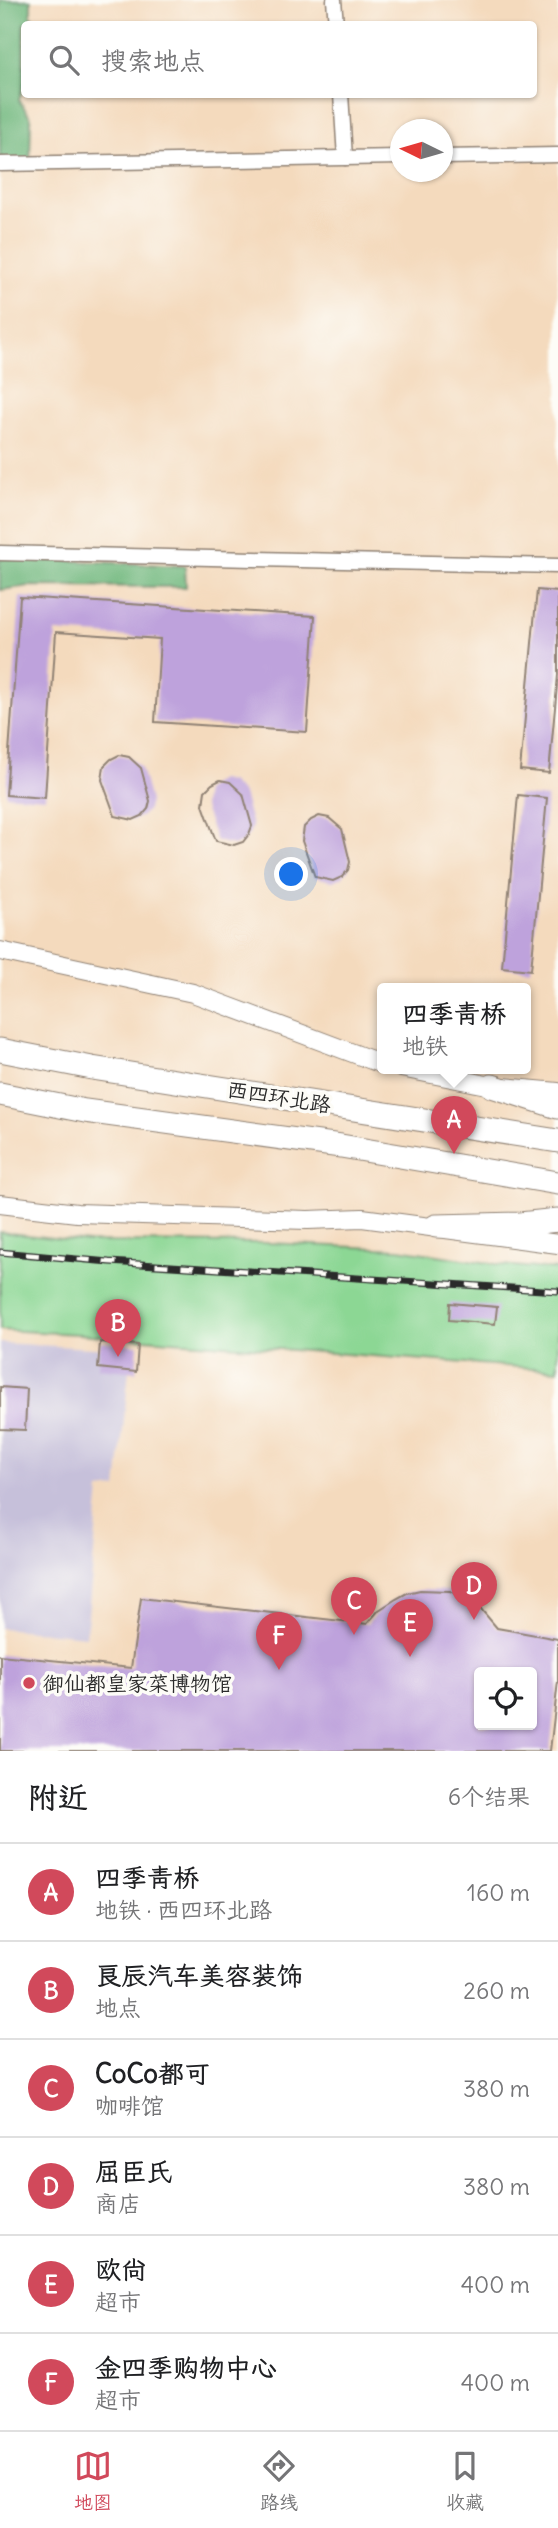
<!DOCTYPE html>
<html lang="zh">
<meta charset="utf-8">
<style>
body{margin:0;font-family:Delius,"LXGW WenKai TC",sans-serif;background:#f6f6f6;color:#202124}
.controls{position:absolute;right:21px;bottom:21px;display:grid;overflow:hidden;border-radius:7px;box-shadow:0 2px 5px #0004}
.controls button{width:63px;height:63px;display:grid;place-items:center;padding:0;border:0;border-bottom:2px solid #e0e0e0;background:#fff;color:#202124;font:35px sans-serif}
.compass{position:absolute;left:390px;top:119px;width:63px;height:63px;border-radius:50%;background:#fff;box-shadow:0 2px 5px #0004;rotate:275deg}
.you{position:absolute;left:292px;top:875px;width:24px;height:24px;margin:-18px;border:5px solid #fff;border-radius:50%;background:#1a73e8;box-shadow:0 0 0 10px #1a73e833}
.badge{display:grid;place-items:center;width:46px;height:46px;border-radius:50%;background:#d1495b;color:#fff;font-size:23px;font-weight:700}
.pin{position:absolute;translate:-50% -58px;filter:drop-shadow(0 2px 4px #0008)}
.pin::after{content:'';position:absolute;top:37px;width:24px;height:21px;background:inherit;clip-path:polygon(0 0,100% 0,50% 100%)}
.popup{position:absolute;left:377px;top:983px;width:154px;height:91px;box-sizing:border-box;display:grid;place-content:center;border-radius:7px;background:#fff;filter:drop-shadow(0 2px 5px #0005);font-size:23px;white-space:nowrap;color:#757577}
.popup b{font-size:26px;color:#202124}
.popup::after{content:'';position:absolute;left:50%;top:100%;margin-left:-14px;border:14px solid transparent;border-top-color:#fff}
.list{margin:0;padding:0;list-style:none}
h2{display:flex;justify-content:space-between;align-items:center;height:91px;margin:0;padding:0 28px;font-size:30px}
h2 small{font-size:23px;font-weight:400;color:#757577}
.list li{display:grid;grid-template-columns:46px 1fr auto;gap:21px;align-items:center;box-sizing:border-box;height:98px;padding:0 28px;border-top:2px solid #e0e0e0}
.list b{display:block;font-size:26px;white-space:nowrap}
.list p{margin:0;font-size:23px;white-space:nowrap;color:#757577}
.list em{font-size:23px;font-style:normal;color:#757577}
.icon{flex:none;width:38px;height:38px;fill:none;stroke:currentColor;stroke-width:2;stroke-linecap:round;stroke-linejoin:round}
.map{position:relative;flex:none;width:558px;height:1751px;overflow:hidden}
.search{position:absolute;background:#fff;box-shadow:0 2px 5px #0004;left:21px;right:21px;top:21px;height:77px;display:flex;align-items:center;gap:18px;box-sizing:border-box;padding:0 24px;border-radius:7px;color:#757577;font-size:26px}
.sheet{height:679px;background:#fff}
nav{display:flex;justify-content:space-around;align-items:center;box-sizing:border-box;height:98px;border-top:2px solid #e0e0e0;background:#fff;font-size:19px;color:#757577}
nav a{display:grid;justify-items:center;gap:4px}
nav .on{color:#d1495b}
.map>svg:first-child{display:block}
.industrial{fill:#c6c0da}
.green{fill:#8cd794;stroke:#5c8160;stroke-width:2}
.forest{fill:#71b87e;stroke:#4e7254;stroke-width:2}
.building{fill:#bea2dc;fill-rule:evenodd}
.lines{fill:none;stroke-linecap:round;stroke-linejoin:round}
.minor-casing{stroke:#908274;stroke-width:17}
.tertiary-casing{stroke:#908274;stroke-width:20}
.trunk-casing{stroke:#908274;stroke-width:25}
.minor{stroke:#fff;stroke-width:14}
.tertiary{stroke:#fff;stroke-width:18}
.trunk{stroke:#fff;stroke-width:23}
.rail-casing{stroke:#2b2b2b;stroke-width:7}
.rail{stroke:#fdfcf7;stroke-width:4.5;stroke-dasharray:13;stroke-linecap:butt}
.poi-dot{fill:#d1495b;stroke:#fdfcf7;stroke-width:2.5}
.labels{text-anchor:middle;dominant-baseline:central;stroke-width:7;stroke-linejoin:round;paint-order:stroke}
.street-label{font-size:21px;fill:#2b2b2b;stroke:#fdfcf7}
.poi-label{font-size:21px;fill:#2b2b2b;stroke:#fdfcf7;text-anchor:start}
</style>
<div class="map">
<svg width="558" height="1751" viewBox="0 0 558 1751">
<rect width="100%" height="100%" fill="#fdfcf7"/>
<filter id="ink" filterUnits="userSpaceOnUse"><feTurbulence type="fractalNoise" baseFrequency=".0143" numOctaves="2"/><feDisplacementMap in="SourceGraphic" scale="14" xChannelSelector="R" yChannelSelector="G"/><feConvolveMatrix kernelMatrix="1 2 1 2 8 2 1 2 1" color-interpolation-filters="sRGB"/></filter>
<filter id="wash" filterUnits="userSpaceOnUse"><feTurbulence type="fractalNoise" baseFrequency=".00686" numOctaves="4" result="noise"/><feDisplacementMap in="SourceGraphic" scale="28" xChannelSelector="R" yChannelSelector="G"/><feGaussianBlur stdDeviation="1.57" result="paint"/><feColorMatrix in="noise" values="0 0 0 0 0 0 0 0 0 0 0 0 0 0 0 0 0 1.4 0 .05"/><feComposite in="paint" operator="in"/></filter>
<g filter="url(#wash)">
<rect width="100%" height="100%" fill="#f4dabd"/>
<polygon class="industrial" points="0,1343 131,1350 117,1488 100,1490 86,1636 0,1628"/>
<polygon class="green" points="0,1232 88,1242 268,1243 399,1249 502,1265 558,1270 558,1370 79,1334 0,1330"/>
<g class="forest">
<polygon points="0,0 31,0 31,15 36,24 24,24 24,84 19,100 31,118 30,160 0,161"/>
<polygon points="7,558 185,566 186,587 30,586 0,590 0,559"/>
</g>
<g id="blocks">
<g class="building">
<polygon points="537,590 558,592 558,675 549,773 520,770"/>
<polygon points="20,597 315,616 307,732 155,722 160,639 56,632 45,798 6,795"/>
<polygon points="119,755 129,757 141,768 150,801 148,809 142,816 133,820 115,816 102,780 104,766 111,759"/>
<polygon points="220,780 230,782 243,794 252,826 249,834 243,842 234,845 216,841 203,805 205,791 212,784"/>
<polygon points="518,795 547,798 531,970 502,967"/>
<polygon points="319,816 329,818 342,829 350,862 348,870 342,877 333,881 315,877 302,841 304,827 311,820"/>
<polygon points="450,1303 497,1307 495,1324 449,1320"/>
<polygon points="100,1342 138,1345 136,1372 98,1368"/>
<polygon points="0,1387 27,1389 25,1430 0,1429"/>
<path d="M 420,1590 L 450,1591 L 461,1596 L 475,1602 L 497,1628 L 558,1639 L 558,1681 L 550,1751 L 0,1751 L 0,1655 L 131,1668 L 141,1598 L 367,1624 L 379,1610 L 396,1599 L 407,1593 ZM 479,1672 L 532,1672 L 532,1725 L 479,1725 Z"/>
</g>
</g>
</g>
<g filter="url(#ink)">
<use href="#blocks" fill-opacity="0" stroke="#908274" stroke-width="2"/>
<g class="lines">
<defs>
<g id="minor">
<polyline points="334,0 336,24"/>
<polyline points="341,94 345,158"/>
<polyline points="442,157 558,155"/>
<polyline points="0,164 400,157"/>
<polyline points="0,553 558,566"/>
</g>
<g id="tertiary">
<polyline points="0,951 193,993 382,1064"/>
<polyline points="401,1068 492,1086 558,1092"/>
<polyline points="0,1204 77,1213 308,1220 362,1218 558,1244"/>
</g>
<g id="trunk">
<polyline points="0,1050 92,1068 558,1141"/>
<polyline points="492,1086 558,1107"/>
<polyline points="0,1094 85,1111 341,1146 558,1183"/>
<polyline points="436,1226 520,1224 558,1220"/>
</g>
</defs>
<use href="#minor" class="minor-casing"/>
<use href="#tertiary" class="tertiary-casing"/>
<use href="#trunk" class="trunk-casing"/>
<use href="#minor" class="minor"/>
<use href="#tertiary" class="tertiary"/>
<use href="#trunk" class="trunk"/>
<defs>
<polyline id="rail" points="0,1252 109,1262 558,1291"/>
</defs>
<use href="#rail" class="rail-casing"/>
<use href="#rail" class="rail"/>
</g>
</g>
<circle class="poi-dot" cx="29" cy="1683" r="7"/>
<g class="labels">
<g class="street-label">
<text transform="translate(279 1097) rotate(9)">西四环北路</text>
</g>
<g class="poi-label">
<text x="43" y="1683">御仙都皇家菜博物馆</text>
</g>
</g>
</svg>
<div class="controls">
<button><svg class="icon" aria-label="locate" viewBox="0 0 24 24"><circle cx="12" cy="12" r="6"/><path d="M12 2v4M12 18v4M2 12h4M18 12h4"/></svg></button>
</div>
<svg class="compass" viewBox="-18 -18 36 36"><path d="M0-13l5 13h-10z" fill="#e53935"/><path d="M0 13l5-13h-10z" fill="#757577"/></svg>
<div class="you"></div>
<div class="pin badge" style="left:454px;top:1154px">A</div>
<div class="popup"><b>四季青桥</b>地铁</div>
<div class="pin badge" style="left:118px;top:1357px">B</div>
<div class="pin badge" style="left:354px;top:1635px">C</div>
<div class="pin badge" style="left:474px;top:1620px">D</div>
<div class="pin badge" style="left:410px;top:1657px">E</div>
<div class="pin badge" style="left:279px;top:1670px">F</div>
<div class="search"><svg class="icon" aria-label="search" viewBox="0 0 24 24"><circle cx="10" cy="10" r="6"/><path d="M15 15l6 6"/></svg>搜索地点</div>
</div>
<section class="sheet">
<h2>附近<small>6个结果</small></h2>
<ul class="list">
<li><span class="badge">A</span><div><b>四季青桥</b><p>地铁 · 西四环北路</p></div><em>160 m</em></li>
<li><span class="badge">B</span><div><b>良辰汽车美容装饰</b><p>地点</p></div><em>260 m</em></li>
<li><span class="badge">C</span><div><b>CoCo都可</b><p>咖啡馆</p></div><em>380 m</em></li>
<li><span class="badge">D</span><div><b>屈臣氏</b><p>商店</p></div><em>380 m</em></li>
<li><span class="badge">E</span><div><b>欧尚</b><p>超市</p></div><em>400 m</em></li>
<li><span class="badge">F</span><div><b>金四季购物中心</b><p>超市</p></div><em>400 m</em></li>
</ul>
</section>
<nav>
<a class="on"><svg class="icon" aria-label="map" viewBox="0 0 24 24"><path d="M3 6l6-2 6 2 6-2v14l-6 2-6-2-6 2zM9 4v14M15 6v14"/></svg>地图</a>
<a><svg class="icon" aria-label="directions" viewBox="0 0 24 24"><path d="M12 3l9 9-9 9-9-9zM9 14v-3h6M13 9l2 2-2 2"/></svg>路线</a>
<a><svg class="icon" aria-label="saved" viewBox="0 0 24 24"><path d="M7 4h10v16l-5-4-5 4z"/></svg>收藏</a>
</nav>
